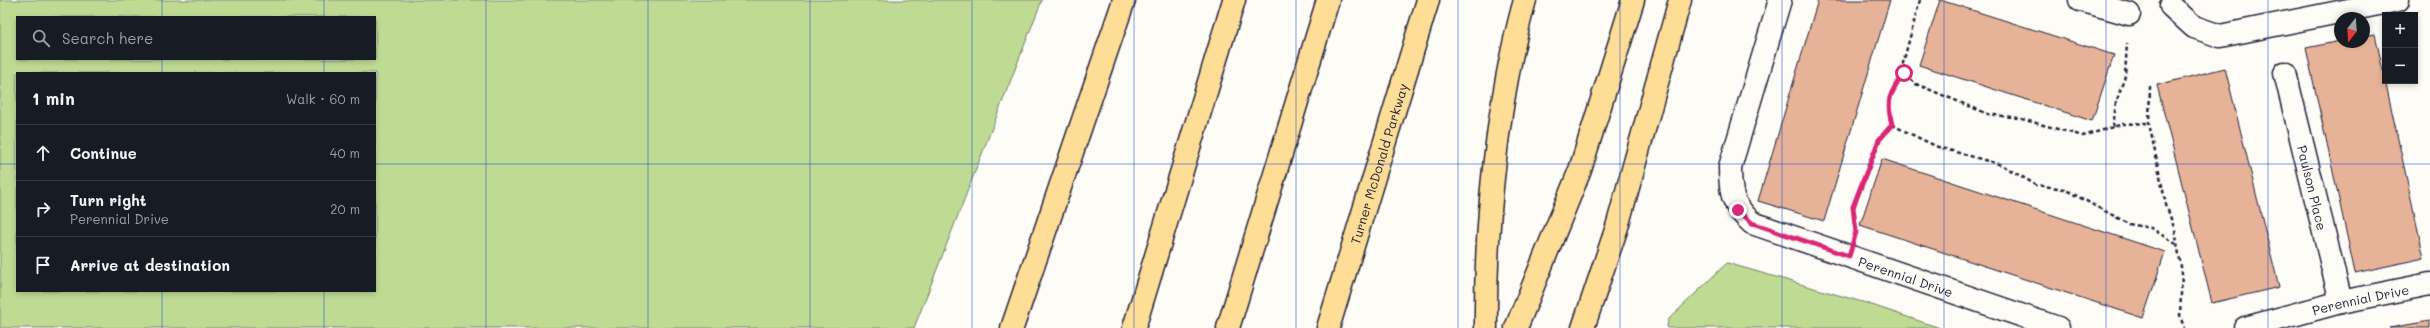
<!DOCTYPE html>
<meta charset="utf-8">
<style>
body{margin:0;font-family:Mali,sans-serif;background:#20242c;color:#f1f3f6}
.controls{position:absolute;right:12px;top:12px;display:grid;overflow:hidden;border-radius:0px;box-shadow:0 2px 6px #0003}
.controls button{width:36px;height:36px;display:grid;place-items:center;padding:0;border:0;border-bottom:1px solid #363941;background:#171b24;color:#f1f3f6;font:20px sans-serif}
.compass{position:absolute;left:2334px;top:12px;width:36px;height:36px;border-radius:50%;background:#171b24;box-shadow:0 2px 6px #0003;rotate:197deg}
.stop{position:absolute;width:12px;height:12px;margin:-9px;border:3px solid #db2777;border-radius:50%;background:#fff}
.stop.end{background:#db2777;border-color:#fff;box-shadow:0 1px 4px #0008}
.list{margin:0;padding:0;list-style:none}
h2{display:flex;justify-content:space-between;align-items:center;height:52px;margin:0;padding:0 16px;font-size:17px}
h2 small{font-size:13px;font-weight:400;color:#9ea1a6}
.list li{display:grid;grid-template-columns:26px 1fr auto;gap:12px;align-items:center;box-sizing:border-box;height:56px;padding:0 16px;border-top:1px solid #363941}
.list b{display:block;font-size:15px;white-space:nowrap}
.list p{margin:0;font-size:13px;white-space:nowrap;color:#9ea1a6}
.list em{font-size:13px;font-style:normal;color:#9ea1a6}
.icon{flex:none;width:22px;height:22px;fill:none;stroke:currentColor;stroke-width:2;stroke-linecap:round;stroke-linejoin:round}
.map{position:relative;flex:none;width:2430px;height:328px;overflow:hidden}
.search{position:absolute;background:#171b24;box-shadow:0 2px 6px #0003;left:16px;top:16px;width:360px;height:44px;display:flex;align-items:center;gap:10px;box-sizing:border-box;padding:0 14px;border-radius:0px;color:#9ea1a6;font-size:15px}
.panel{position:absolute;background:#171b24;box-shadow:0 2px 6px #0003;left:16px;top:72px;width:360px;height:220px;border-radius:0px}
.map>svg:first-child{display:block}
.green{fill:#bfdb93;stroke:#707e67;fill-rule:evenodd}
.building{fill:#e6b398;stroke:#22223b}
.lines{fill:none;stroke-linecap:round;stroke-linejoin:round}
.minor-casing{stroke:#22223b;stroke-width:25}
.highway-casing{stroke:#22223b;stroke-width:25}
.path{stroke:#22223b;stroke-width:2.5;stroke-dasharray:4 3;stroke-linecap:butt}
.minor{stroke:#fdfcf7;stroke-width:22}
.highway{stroke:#fedd96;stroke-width:22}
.route{stroke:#db2777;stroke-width:5}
.grid{fill:none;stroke:#1d4ed8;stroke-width:1;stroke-opacity:0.55}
.labels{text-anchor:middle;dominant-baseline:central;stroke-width:3;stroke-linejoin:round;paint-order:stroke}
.street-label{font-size:13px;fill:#22223b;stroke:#fdfcf7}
</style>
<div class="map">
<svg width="2430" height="328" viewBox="0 0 2430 328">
<rect width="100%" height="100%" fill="#fdfcf7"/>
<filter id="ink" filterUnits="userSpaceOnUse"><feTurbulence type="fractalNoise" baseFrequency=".025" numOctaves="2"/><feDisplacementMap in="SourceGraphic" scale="8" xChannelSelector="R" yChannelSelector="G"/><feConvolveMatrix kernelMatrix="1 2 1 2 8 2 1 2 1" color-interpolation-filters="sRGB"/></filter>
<g filter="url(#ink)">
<g class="green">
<path d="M 0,0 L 1042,0 L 914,328 L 0,328 ZM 17,17 L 375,17 L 375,59 L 17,59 ZM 17,73 L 375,73 L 375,291 L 17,291 Z"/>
<polygon points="1727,263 1866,303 1940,328 1667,328 1668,320"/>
</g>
<g class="building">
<polygon points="1818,0 1890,0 1824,221 1758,201"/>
<polygon points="1940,0 2114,55 2092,121 1919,65"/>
<polygon points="2375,34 2424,258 2355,273 2306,48 2340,41 2364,42 2364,36"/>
<polygon points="2225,68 2279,287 2212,303 2157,85"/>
<polygon points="1882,159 2165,252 2143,318 1860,225"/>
<polygon points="2430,321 2430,328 2389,328"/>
</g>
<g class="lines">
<defs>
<g id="minor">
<path id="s1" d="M 1780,0 L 1730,167 C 1730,193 1732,205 1752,223 L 2058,328"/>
<polyline points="2080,0 2129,14"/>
<polyline points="2171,6 2194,27 2220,36 2398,0"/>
<path id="s2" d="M 2285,73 L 2341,302"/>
<path id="s3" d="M 2245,328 L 2341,302 L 2430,284"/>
</g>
<g id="highway">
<polyline points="1012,328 1124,0"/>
<polyline points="1134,328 1234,0"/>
<polyline points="1228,328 1328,0"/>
<path id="s4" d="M 1328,328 L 1428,0"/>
<path d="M 1486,328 C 1485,224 1497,100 1525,0"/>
<polyline points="1516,328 1580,170 1633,0"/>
<polyline points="1583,328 1617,227 1680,0"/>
</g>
</defs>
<use href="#minor" class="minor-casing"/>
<use href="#highway" class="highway-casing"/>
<g class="path">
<polyline points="1920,0 1903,63 1904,73 1916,84 1988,114 2018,118 2083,136 2123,124 2149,123"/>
<path d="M 1904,73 C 1889,95 1886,99 1892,125 L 1938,147 L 2002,165 L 2036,185 L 2064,189 L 2129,224 L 2151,228 L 2176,244"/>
<polyline points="2150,86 2149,123 2166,205 2175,230 2182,273 2180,315 2184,328"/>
<polyline points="2113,127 2116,103 2125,76 2127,43"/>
<polyline points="1856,229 1853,207 1879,140 1892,125"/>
</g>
<use href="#minor" class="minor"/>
<use href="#highway" class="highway"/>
</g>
</g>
<g class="lines" filter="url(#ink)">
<path class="route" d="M 1738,210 L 1752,223 L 1849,256 L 1856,232 L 1853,207 L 1879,140 L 1892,125 C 1886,99 1889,95 1904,73"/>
</g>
<path class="grid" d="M 162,0 L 162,17M 324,0 L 324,17M 486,0 L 486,328M 648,0 L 648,328M 810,0 L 810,328M 972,0 L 972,328M 1134,0 L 1134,328M 1296,0 L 1296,328M 1458,0 L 1458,328M 1620,0 L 1620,328M 1782,0 L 1782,328M 1944,0 L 1944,328M 2106,0 L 2106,328M 2268,0 L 2268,328M 162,59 L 162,73M 324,59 L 324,73M 0,164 L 17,164M 375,164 L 2430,164M 162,291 L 162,328M 324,291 L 324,328"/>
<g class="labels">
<g class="street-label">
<text stroke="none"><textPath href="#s4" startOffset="172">Turner McDonald Parkway</textPath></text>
<text stroke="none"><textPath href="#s2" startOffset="118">Paulson Place</textPath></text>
<text stroke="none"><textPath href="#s1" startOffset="400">Perennial Drive</textPath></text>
<text stroke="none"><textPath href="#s3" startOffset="119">Perennial Drive</textPath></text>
</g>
</g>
</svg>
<div class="controls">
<button>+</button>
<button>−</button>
</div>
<svg class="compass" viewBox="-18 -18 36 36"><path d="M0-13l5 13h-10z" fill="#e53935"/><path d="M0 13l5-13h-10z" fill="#9ea1a6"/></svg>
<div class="stop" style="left:1904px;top:73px"></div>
<div class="stop end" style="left:1738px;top:210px"></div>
<div class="search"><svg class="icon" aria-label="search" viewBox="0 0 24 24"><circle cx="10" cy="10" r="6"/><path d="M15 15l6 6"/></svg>Search here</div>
<section class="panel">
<h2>1 min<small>Walk · 60 m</small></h2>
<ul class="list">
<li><svg class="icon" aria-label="ahead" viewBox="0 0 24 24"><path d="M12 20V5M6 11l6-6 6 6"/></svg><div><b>Continue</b></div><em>40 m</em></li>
<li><svg class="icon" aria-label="right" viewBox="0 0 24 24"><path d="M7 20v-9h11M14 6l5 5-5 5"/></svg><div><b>Turn right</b><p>Perennial Drive</p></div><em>20 m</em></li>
<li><svg class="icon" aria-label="arrive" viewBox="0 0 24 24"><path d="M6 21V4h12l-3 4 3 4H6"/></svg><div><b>Arrive at destination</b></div></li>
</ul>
</section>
</div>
